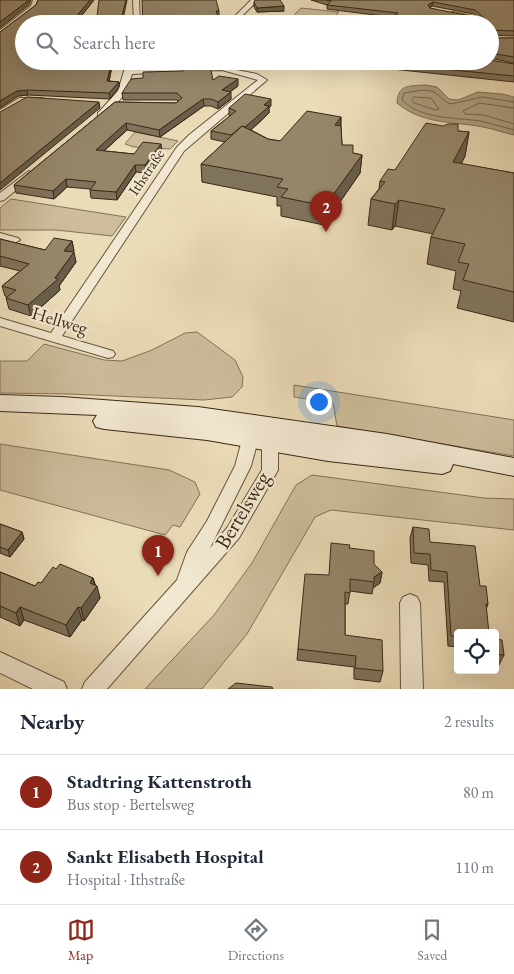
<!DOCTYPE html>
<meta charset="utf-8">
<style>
body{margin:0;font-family:"EB Garamond",serif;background:#f2f2f3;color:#1f2937}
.controls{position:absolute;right:15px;bottom:15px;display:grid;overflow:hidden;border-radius:5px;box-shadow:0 5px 20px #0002}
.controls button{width:45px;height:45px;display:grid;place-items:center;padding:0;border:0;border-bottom:1px solid #e0e1e3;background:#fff;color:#1f2937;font:25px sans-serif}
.you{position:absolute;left:318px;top:401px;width:18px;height:18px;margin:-12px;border:4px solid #fff;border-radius:50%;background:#1a73e8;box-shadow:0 0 0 8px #1a73e833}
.badge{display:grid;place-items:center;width:32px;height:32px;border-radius:50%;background:#8f2418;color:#fff;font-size:16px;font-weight:700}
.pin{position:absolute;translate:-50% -41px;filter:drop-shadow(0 1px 2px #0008)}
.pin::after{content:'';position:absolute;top:26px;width:18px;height:15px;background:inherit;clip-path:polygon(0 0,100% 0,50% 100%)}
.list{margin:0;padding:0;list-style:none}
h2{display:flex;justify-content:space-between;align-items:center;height:65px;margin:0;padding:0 20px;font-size:21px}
h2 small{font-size:16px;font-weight:400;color:#747a83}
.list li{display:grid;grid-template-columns:32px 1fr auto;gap:15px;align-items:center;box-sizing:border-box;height:75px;padding:0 20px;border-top:1px solid #e0e1e3}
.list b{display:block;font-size:19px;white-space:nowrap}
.list p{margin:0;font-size:16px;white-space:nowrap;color:#747a83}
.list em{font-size:16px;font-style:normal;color:#747a83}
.icon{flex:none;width:28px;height:28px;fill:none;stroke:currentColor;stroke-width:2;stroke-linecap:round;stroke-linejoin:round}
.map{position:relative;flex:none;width:514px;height:689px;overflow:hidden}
.search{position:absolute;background:#fff;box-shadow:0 5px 20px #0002;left:15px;right:15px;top:15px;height:55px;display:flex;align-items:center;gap:12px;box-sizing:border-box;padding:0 18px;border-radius:28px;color:#747a83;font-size:19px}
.sheet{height:215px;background:#fff}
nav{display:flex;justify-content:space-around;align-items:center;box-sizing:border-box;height:70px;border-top:1px solid #e0e1e3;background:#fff;font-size:14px;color:#747a83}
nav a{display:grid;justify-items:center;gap:2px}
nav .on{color:#8f2418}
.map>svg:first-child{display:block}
.green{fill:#cdbd9c;stroke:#827259}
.water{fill:#ae9f81;stroke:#7f6f56}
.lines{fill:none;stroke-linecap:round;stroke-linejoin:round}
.shore{stroke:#73644c;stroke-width:1}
.minor-casing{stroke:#65553e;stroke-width:2}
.secondary-casing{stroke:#382816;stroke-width:2}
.minor{fill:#f2e8d1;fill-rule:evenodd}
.secondary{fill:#f2e8d1;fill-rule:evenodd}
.wall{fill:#80735b;stroke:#382816;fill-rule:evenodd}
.shaded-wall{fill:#685e4a;stroke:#382816}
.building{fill:#95866a;stroke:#382816;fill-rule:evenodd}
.labels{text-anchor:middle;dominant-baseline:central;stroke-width:4.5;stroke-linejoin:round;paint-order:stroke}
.far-street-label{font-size:15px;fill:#382816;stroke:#f2e8d1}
.street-label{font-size:18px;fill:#382816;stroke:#f2e8d1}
.near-street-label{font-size:21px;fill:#382816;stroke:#f2e8d1}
</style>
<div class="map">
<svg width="514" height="689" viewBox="0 0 514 689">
<rect width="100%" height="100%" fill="#ebdcb8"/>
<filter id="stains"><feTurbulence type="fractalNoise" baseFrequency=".004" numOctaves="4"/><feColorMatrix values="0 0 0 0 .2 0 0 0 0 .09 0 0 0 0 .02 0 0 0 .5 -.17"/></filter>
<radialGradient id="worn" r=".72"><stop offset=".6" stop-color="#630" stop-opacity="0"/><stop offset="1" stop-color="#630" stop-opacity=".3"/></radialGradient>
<g class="green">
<polygon points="301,8 339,12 331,20 361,24 285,24"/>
<polygon points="135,132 178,141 170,149 134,147 125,144"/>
<polygon points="11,199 126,217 112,236 56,230 0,230 0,208"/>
<polygon points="197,332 235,360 243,377 242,387 232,397 204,400 69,394 0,393 0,361 27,361 44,344 104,360 122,361 152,350 185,333"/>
<polygon points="294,385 514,420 514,456 337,426 333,403 294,397"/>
<polygon points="0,444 169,470 195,482 200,494 180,527 173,525 165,535 0,490"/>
<polygon points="312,475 484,498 514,499 514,530 331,510 315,517 247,634 202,689 145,689 214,615 252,563 296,485"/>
</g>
<path class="water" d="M 426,85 L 437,87 L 449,99 L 458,100 L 478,92 L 502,94 L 514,97 L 514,135 C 504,133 494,129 483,127 C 453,121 423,125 397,103 C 398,84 409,86 426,85 Z"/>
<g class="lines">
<g class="shore">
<polygon points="414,97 431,98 439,109 436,110 414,103 412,100"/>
<path d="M 514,102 L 482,97 L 451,104 C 443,102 440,95 434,92 C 425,88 413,92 404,93 L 402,100 C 423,120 453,117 480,121 C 491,123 502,127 514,130"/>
<polyline points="514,108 479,103 463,111 465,114 484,115 514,124"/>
</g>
<defs>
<g id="minor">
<polygon points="33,0 39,0 36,8 0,35 0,30 31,6"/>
<polygon points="133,0 139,0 140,24 134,24"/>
<polygon points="251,0 258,0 234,24 227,24"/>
<polygon points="453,12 477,17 482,24 476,24 473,20 451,15 451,13"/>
<path d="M 127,61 L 135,61 L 133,70 L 279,61 L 231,69 L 257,74 L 267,80 L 184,151 L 62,336 L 113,351 L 115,354 L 113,357 L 108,358 L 0,326 L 0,318 L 51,333 L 177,147 L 189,135 L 258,80 L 222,70 L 132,74 C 128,92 117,105 104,117 L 98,117 L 98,113 L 118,91 Z"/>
<path d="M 341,61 L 375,64 L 379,66 C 371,71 349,67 341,61 Z"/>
<polygon points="19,98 42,98 46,100 42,102 24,102 0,117 0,110"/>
<polygon points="29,171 34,174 33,176 4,200 0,201 0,193"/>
<polygon points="0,233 18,238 20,240 14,243 0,240"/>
<polygon points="253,423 259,425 261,429 251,466 210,548 227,528 262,470 262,434 264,430 270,428 276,430 278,434 278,470 239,538 107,689 82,689 85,682 177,580 187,552 207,521 235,466 245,429 247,425"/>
<polygon points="410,594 417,597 420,603 423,689 401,689 400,603 403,597"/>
<polygon points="0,652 64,682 67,689 33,689 0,673"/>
</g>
<polygon id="secondary" points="0,395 62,397 198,407 387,434 514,458 514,476 453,464 450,471 442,474 328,461 207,440 104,429 96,427 93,421 97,415 0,411"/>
</defs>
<use href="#minor" class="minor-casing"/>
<use href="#secondary" class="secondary-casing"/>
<use href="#minor" class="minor"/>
<use href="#secondary" class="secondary"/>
</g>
<g class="wall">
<polygon points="38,0 94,0 75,24 24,24 24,61 113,61 109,81 119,82 119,87 110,99 28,95 18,96 0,108 0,32 36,5"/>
<path d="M 311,0 L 514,0 L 514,36 L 490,35 L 490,24 L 391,17 L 327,9 L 327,5 ZM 432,6 L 474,14 L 480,20 L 476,21 L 430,8 Z"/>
<polygon points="254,2 284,11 257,12 254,7"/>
<polygon points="219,11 219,16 218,16 220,21 220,24 143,24"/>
<polygon points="490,37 491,38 514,38 514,63 490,58"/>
<polygon points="182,61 207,61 207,64 183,65"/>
<polygon points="389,61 490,61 514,64 514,82 392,69 393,67 391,66"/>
<polygon points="213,80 238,86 230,92 231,99 218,109 211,106 204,106 160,137 127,130 104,151 134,154 162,152 146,173 136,172 117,200 91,198 90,190 90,189 67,187 54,199 16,193 14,185 115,102 176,103 178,101 177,100 123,100 122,93"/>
<polygon points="271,106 269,107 269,113 265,117 251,130 268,139 280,141 341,117 341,126 342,145 353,153 362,155 360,173 324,225 281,216 281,206 277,206 277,197 202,182 201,164 225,142 211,139 211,131 230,116 229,115 229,108"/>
<polygon points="458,131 469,132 465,156 461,164 514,173 514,322 457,308 461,291 453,289 456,271 427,264 431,237 433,234 395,226 392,230 368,225 371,199 379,189 380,181 395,170"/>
<polygon points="0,239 45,250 72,241 74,251 73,252 76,262 59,286 60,290 31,316 9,309 6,298 7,297 5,296 2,286 20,271 0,266"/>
<polygon points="0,524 22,532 24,539 10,557 0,553"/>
<polygon points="413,527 480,586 488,604 486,610 458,633 458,647 448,646 444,582 429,581 428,565 411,563 410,538"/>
<polygon points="349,548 374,564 382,572 380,583 373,588 372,594 350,591 348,604 345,604 345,635 383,671 380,682 354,679 354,667 297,660 298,649 329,575"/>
<polygon points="56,569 93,578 100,598 84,621 82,620 70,637 24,620 20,626 0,617 0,572 35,586 41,583"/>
<polygon points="495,639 504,655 499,665 495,665"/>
</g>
<g class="shaded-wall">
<polygon points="29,0 31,0 29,5 0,28 0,22"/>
<polygon points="90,0 94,0 75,24 71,24 71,23"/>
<polygon points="126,0 127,0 122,24 120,24"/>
<polygon points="433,2 432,6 427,10 428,5"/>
<polygon points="284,6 284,11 257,12 257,8"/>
<polygon points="112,61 113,61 108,87 107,81"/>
<polygon points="238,79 238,86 222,97 222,90"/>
<polygon points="119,82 119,87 110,99 109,93"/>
<polygon points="27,90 28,95 18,96 0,108 0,101 17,91"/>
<polygon points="231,92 231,99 218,109 218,102"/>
<polygon points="203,99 204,106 160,137 159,130"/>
<polygon points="271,99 271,106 269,107 269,113 265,117 235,144 235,136 264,105"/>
<polygon points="99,102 100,108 0,190 0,183"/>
<polygon points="341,117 340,134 335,125"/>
<polygon points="126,123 127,130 97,157 96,150"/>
<polygon points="469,132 465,156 449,187 453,162"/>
<polygon points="161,144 162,152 146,173 145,165"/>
<polygon points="362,155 360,173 324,225 325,206"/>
<polygon points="135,165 136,172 117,200 116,192"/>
<polygon points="66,179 67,187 54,199 53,191"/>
<polygon points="399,200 395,226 392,230 395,204"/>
<polygon points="72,241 74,251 66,261 64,251"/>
<polygon points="74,252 76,262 59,286 60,290 31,316 28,305 55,278"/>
<polygon points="22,532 24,539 10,557 8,550"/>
<polygon points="382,572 380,583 373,588 374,577"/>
<polygon points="93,578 95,588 97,586 100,598 84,621 81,608 90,583"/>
<polygon points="20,607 24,620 20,626 16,613"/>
<polygon points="78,607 82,620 70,637 66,625"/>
</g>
<g class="building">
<polygon points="0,0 29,0 0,22"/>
<polygon points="38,0 90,0 71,23 24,24 24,47 20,50 24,50 24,61 112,61 107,81 119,82 109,93 27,90 17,91 0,101 0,32 36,5"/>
<polygon points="99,0 126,0 120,24 96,24"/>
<polygon points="142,0 216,0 219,11 216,11 220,21 209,21 209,24 143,24"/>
<polygon points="255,0 280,0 284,6 257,8 254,2"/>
<path d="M 326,0 L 514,0 L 514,31 L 491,30 L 490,32 L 490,24 L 381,24 L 398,13 L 327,5 L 331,1 ZM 433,2 L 475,10 L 485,19 L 476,21 L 470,16 L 430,8 L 428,5 Z"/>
<polygon points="490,37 491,38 514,38 514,57 490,53"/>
<polygon points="490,60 514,64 514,76 393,64 394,62 392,61 490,61"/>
<polygon points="210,66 213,80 219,76 238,79 222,90 231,92 218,102 211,99 203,99 159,130 126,123 96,150 134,154 143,142 161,144 145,165 135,165 116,192 90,190 96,182 66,179 53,191 14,185 115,102 176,103 182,98 177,93 122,93 131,79 143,78 143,72 183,71 183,67"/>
<polygon points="245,94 271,99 264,105 269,106 265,110 245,127 242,126 231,135 211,131 236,111 229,108"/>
<polygon points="27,97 99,102 0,183 0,112"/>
<polygon points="307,111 341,117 335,125 341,126 342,145 353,145 353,153 362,155 325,206 281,197 288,189 277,187 283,179 201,164 242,126 268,139 280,141"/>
<polygon points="426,123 443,126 448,124 458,124 458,131 469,132 453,162 514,173 514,292 463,280 469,264 458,262 465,244 431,237 445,209 399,200 395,204 371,199 385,182 380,181 388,169 395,170"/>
<polygon points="54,238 72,241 64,251 74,252 55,278 58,279 28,305 6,298 16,290 2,286 29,264 0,256 0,239 45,250"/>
<polygon points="0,524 22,532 8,550 0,547"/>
<polygon points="413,527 429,529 430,542 475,546 480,586 486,586 488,604 486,604 489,633 458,633 458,636 451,636 447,572 431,570 430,554 414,553"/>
<polygon points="331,543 350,545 349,548 374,551 374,564 382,572 374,577 374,582 350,579 350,593 345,592 345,635 382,640 383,671 355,668 356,656 298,649 305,574 329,575"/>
<polygon points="60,564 93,578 90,583 97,586 81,608 78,607 66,625 20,607 16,613 0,606 0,572 35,586 38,582 41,583 53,567 56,569"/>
<polygon points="495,639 502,640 504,655 495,654"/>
<polygon points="236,683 272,687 273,689 228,689"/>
</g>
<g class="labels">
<g class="far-street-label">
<text transform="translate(146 172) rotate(-56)">Ithstraße</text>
</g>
<g class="street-label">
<text transform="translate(60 320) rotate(17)">Hellweg</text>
</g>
<g class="near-street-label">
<text transform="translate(242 510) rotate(-59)">Bertelsweg</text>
</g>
</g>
<rect width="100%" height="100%" filter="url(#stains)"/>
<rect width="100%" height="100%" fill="url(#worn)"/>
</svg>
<div class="controls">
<button><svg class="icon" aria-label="locate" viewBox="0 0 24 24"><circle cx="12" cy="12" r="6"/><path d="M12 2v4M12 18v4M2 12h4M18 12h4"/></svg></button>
</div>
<div class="you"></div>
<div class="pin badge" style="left:158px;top:576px">1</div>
<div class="pin badge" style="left:326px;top:232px">2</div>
<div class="search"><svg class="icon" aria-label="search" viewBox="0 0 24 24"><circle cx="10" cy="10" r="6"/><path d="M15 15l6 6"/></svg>Search here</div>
</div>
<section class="sheet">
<h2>Nearby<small>2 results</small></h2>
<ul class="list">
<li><span class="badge">1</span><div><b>Stadtring Kattenstroth</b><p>Bus stop · Bertelsweg</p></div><em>80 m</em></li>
<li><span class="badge">2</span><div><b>Sankt Elisabeth Hospital</b><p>Hospital · Ithstraße</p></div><em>110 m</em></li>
</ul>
</section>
<nav>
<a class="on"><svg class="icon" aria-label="map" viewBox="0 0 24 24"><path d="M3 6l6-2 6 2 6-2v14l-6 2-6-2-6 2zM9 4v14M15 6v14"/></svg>Map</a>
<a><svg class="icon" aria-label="directions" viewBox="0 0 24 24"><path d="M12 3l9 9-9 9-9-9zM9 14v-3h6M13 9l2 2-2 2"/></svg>Directions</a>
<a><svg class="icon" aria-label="saved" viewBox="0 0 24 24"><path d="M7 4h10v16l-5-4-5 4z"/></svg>Saved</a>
</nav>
